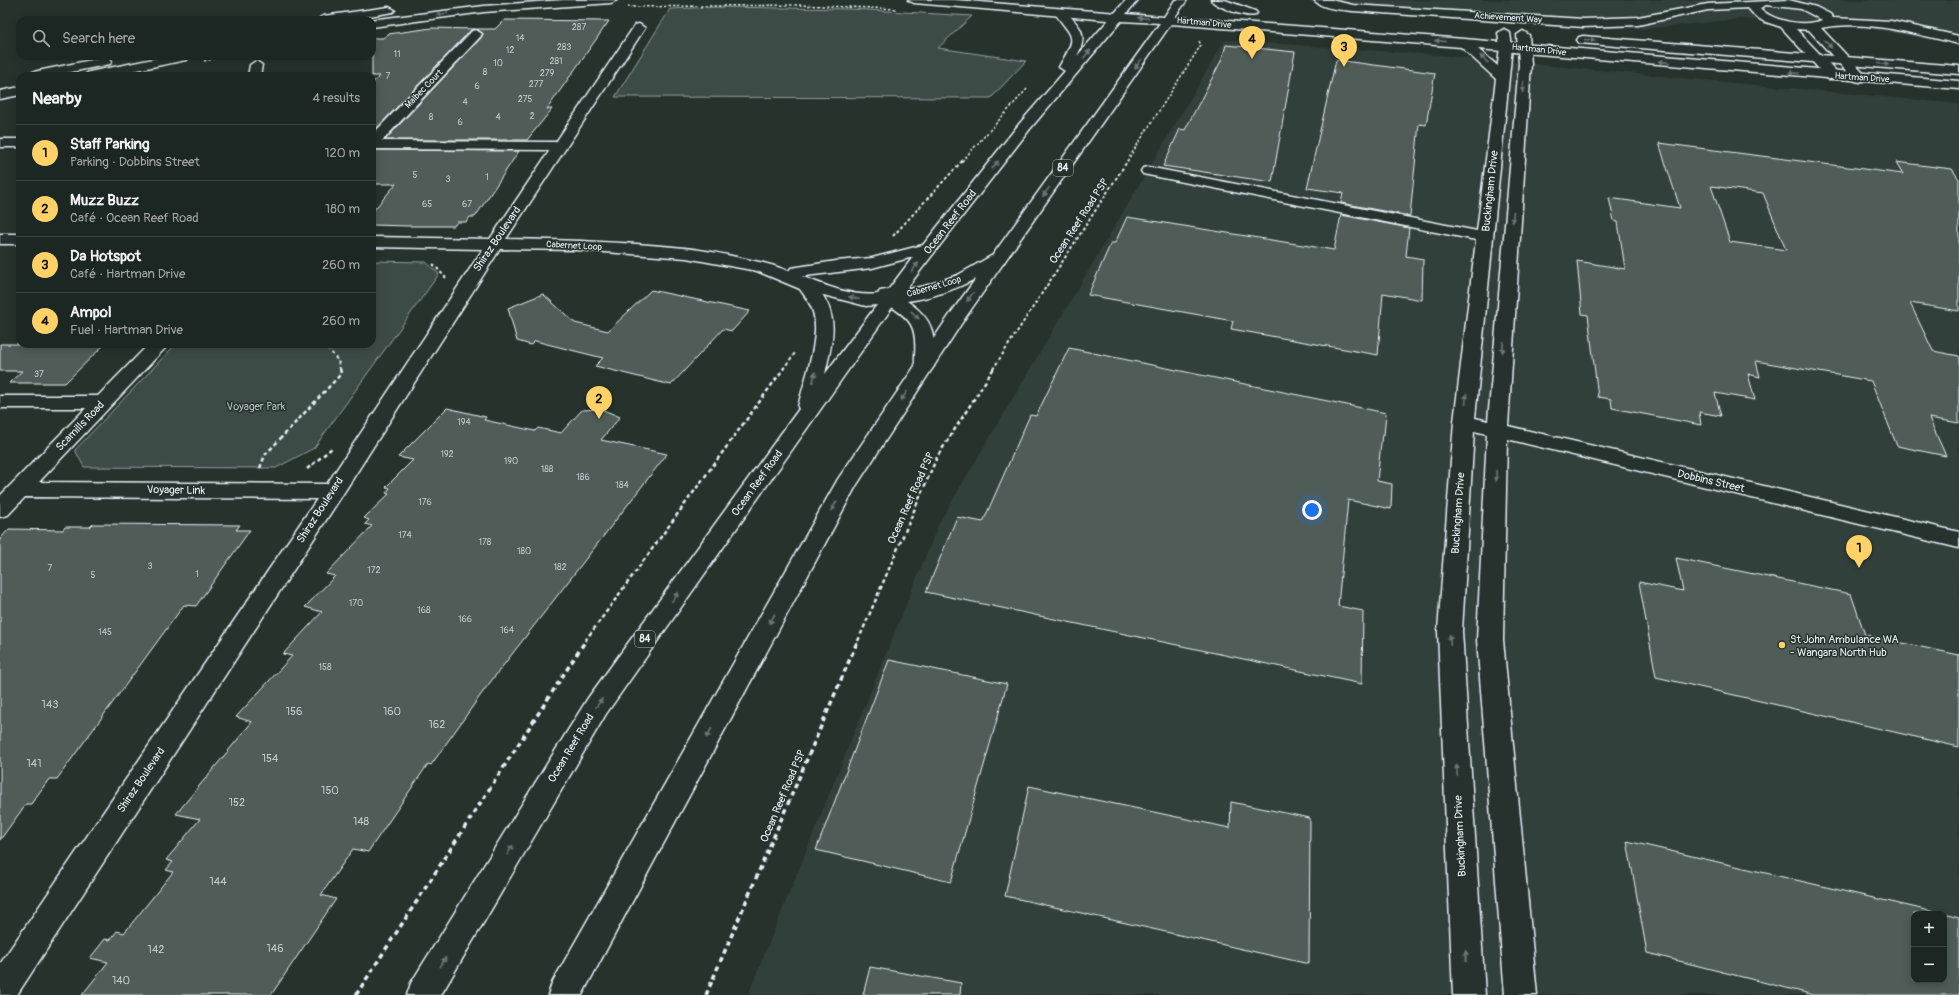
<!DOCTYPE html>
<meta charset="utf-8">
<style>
body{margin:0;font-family:Pangolin,sans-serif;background:#29322f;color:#f1f3f6}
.controls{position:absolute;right:12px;bottom:12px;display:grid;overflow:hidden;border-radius:8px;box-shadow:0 2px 10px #0003}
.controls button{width:36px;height:36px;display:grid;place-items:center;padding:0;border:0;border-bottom:1px solid #3a4340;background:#1c2622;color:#f1f3f6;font:20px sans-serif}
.you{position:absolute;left:1312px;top:510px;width:14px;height:14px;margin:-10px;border:3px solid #fff;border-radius:50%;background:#1a73e8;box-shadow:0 0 0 6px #1a73e833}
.badge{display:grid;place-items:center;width:26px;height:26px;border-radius:50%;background:#ffd166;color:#111;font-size:13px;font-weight:700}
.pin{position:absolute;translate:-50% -33px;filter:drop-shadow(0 1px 2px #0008)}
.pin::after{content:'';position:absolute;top:21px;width:14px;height:12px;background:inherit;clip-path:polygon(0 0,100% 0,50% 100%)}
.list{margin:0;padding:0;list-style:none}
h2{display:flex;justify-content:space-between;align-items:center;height:52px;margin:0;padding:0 16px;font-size:17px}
h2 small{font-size:13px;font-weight:400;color:#a0a5a5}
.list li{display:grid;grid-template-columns:26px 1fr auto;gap:12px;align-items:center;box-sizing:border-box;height:56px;padding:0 16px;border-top:1px solid #3a4340}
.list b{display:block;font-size:15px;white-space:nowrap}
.list p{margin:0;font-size:13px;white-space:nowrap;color:#a0a5a5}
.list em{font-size:13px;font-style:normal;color:#a0a5a5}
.icon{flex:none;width:22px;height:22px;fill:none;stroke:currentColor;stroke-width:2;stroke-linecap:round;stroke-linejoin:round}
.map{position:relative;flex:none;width:1959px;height:995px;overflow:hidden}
.search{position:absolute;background:#1c2622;box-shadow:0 2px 10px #0003;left:16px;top:16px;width:360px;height:44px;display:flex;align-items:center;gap:10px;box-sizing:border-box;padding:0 14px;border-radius:12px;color:#a0a5a5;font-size:15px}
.panel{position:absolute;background:#1c2622;box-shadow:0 2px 10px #0003;left:16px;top:72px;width:360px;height:276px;border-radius:12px}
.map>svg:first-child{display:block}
.built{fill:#333f3a;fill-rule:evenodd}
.green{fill:#3e4b47;stroke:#939ea0}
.building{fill:#505c59;stroke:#e8f1f8;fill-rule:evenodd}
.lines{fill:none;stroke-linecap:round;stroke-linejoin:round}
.minor-casing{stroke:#e8f1f8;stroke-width:3}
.major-casing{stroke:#e8f1f8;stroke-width:3}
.path-far3{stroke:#e8f1f8;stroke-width:1.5;stroke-dasharray:2.5 2;stroke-linecap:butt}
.path-far2{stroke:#e8f1f8;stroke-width:2;stroke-dasharray:3 2.5;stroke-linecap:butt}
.path-far1{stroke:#e8f1f8;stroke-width:2.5;stroke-dasharray:4 3;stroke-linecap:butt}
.path{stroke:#e8f1f8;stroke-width:3.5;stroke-dasharray:5 4;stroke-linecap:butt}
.minor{fill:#26332d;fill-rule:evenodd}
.major{fill:#26332d;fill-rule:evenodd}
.oneway{fill:#6a7674}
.poi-dot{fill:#ffd166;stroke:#26332d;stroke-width:1.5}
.labels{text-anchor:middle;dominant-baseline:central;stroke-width:3;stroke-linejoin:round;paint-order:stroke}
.far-street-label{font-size:9px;fill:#e8f1f8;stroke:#26332d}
.number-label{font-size:9px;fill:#c2ccd0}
.shield{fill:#26332d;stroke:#aeb8bb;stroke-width:1}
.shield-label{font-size:10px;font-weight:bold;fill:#e8f1f8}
.street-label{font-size:11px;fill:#e8f1f8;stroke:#26332d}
.park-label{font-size:11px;fill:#b5bfc3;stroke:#26332d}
.poi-label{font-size:11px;fill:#e8f1f8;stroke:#26332d;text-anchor:start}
.near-number-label{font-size:11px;fill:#c2ccd0}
</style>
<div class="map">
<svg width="1959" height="995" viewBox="0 0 1959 995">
<rect width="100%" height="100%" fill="#26332d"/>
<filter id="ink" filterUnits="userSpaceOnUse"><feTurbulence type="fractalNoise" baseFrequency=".025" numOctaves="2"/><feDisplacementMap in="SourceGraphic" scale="8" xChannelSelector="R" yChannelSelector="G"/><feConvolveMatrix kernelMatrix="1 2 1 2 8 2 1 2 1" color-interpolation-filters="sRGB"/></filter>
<g filter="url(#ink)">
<g class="built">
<polygon points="1308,0 1959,0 1959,45 1872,29 1740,19 1643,29 1549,27 1330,10"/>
<path d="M 1225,40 L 1436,55 L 1959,104 L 1959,995 L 748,995 L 939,523 ZM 1914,914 L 1944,914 L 1944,980 L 1914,980 Z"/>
</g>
<g class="green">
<polygon points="716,7 851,9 972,16 938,48 1026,61 991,98 615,97 670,9"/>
<polygon points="372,261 426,262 439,274 314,448 276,468 84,467 75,450 176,344 372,344"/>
</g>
<g class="building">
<polygon points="504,20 609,21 547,109 552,109 527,140 385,140 481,38 483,34 477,29 495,29"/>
<polygon points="432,28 475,29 471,30 372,133 372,83 380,76 372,76 372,38 383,38 388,34"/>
<polygon points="1226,45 1295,52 1272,182 1163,166 1180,129 1185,130 1222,59"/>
<polygon points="1336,60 1435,73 1426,125 1419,124 1410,216 1341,203 1343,193 1307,188"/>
<path d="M 1659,143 L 1903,174 L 1896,162 L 1952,169 L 1959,179 L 1959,311 L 1910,303 L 1933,351 L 1959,356 L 1959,423 L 1929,418 L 1946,456 L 1897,446 L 1871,381 L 1756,361 L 1760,377 L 1748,374 L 1755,400 L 1715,393 L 1721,416 L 1699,412 L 1701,425 L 1612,408 L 1611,399 L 1598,397 L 1588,315 L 1582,314 L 1577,261 L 1625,269 L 1618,222 L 1614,221 L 1609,198 L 1680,208 ZM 1711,186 L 1763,193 L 1786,250 L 1730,242 Z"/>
<polygon points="372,150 519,151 475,217 470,217 466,222 457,222 454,226 408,226 372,225 372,212 396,184 372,184"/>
<polygon points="1341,215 1409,228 1406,256 1423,259 1422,300 1383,293 1378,355 1231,329 1233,321 1088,295 1111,243 1115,243 1127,217 1334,250"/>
<polygon points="651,290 750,311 732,331 723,329 671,385 595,366 603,358 535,341 531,345 517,341 508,308 543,294 575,323 608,331"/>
<polygon points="0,344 105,344 65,383 9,383 22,371 0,371"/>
<polygon points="1069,348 1386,413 1384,435 1382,434 1377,481 1392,484 1391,509 1348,500 1338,606 1363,611 1362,684 926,592 957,517 983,522 1030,415 1036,416"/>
<polygon points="447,408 486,417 484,420 535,431 538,428 561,433 582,410 601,409 620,417 601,440 667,454 485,689 431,765 428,764 368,852 353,849 321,895 336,899 271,995 82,995 108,962 90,958 105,939 110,940 117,931 124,933 173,872 166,870 173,862 166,860 200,819 176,814 252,722 236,717 292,656 283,654 322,612 305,607 335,576 326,574 372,526 365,524 369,520 364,518 389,494 386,493 390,488 386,487 413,460 398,457"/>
<polygon points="93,524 240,525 236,530 250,530 196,606 184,605 57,779 49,779 31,804 26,804 0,840 0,539 9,529 63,530 65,527 90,527"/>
<polygon points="1676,558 1851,594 1865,635 1959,655 1959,747 1656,677 1639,582 1683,591"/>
<polygon points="889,660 1007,684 951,882 816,850"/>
<polygon points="1029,786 1230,828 1231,802 1310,818 1309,964 1005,896"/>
<polygon points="1627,841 1943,914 1914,914 1914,980 1944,980 1944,914 1959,918 1959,995 1814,995 1647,953"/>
<polygon points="870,967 961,983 960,995 863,995"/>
</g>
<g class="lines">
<defs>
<g id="minor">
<polygon points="563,0 617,0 611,3 484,12 372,27 372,20 370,20 484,6"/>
<polygon points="908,0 955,0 1118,13 1124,17 1118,21 914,3"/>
<path d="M 1314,0 L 1331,0 L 1353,5 L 1583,19 L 1638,17 L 1708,4 L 1789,0 L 1816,7 L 1830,14 L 1833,18 L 1891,21 L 1959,36 L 1959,44 C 1916,34 1864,19 1821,28 L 1865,75 L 1867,78 L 1860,82 L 1855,81 L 1809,30 L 1796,29 L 1838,73 L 1839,76 L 1838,79 L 1828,79 L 1781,27 L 1763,21 L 1755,16 L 1748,8 L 1708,10 L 1638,25 L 1583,27 L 1353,11 C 1342,10 1322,9 1314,0 ZM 1766,5 L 1801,9 L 1822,20 C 1805,27 1773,22 1760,8 Z"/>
<polygon points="389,7 395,10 393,12 346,20 317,20 323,16"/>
<path d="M 639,24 L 645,28 L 506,239 C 566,240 625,242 684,248 C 709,250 735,257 759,262 C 796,269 839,299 878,294 L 880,291 L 886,290 L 894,292 L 925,286 L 958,275 L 991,256 L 997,255 L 1003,256 L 1005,260 L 1003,264 C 974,281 942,297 907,301 C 935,320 935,335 934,366 L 931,370 L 924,372 L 917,370 C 914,365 915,361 915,355 C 917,326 911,319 887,304 L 866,306 L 800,289 L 757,271 L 686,258 L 577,250 L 500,249 L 341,497 L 17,995 L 0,995 L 0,964 L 317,499 L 25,497 L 8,515 L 0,517 L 0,496 L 86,408 L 0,408 L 0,396 L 98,396 L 149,344 L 169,344 L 39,482 L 327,484 L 483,249 L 372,247 L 372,237 L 490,239 L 550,150 L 372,149 L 372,135 L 472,31 L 476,30 L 482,34 L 480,37 L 382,141 L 556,142 L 635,25 Z"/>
<polygon points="1504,29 1510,33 1512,47 1475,418 1488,421 1519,64 1517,35 1523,31 1529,35 1531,64 1508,426 1959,532 1959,548 1507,439 1503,640 1537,995 1505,995 1477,640 1487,434 1474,431 1462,631 1485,995 1453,995 1438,631 1454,422 1476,240 1148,175 1143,174 1141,171 1143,168 1148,167 1477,231 1500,47 1498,33"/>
<polygon points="168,56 192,56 186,60 108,76 83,76 89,72"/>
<polygon points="106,57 110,58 112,61 110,64 52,76 27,76 33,72"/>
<polygon points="256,61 262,65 260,76 248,76 250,65"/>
<polygon points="20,87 20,95 0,99 0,91"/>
<rect x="0" y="139" width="20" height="8"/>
<rect x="0" y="234" width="20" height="10"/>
</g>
<g id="major">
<path d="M 1126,0 L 1138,0 L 1126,14 L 1164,17 L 1175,0 L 1187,0 L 1175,17 L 1464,39 L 1959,81 L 1959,89 L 1478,49 L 1507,74 L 1508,77 L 1502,81 L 1497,80 L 1461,47 L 1171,24 L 965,318 L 856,486 L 582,995 L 548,995 L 552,983 L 838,479 L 951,313 L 1160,23 L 1121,21 L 1030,129 L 896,302 L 606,714 L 441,995 L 407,995 L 411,983 L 588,698 L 799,409 L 798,407 C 804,381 821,337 813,312 C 810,301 803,294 797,285 L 800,281 C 810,279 814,283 820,291 C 840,319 832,342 825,374 L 913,257 L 872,268 L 797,277 L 791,276 L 788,272 L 791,268 L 836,261 L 872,258 L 923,245 L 1020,123 L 1065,71 L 1059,67 C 1078,34 1074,40 1054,12 L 1056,10 L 1064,10 C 1080,26 1089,34 1077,56 Z"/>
<path d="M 1211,0 L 1225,0 L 1255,11 L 1257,13 L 1255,15 C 1246,18 1217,7 1211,0 Z"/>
<polygon points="1583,36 1959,66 1959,74 1579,43 1577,40 1579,37"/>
</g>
</defs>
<use href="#minor" class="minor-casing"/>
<use href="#major" class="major-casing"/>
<g class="path-far3">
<polyline points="628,7 798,5 897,9"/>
<polyline points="204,61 227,56"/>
<polyline points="962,161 1027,89"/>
<polyline points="1127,161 1201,45 1199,41"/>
</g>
<g class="path-far2">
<polyline points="893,236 963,160"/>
<polyline points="433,264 446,278"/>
<polyline points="325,344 338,361 340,369"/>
<polyline points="783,369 795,353"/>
<polyline points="993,369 1128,160"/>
</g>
<g class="path-far1">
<polyline points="260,468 265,455 341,374 340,368"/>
<polyline points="307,469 332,448"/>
<polyline points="585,641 784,368"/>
<polyline points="858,641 937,457 994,368"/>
</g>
<g class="path">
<polyline points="356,995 586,640"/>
<polyline points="706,995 858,640"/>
</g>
<use href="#minor" class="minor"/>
<use href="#major" class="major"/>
</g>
<defs><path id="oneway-solid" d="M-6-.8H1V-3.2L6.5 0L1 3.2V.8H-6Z"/></defs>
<g class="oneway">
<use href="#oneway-solid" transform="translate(442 14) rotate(173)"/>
<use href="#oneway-solid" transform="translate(1143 18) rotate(-176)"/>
<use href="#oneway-solid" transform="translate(1590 40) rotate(5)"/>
<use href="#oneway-solid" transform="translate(1440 41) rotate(-175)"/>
<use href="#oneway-solid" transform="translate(1828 44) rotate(46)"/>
<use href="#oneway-solid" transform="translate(1087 54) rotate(-50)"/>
<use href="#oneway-solid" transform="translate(1484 59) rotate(-137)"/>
<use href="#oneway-solid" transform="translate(1664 62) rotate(-175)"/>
<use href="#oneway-solid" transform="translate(1138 64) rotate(126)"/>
<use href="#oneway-solid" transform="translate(1884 64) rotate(5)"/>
<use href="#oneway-solid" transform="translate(1794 73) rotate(-175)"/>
<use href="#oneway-solid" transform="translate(1523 87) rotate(94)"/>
<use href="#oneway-solid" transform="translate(995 165) rotate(-52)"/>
<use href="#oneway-solid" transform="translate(1046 192) rotate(126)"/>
<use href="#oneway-solid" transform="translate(1513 217) rotate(94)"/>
<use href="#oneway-solid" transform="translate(915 267) rotate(-52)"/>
<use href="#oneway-solid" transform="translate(970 297) rotate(125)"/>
<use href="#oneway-solid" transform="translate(854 298) rotate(-165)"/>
<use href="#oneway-solid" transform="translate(915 315) rotate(44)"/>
<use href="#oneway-solid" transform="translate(1503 347) rotate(94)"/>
<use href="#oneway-solid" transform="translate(814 377) rotate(-78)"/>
<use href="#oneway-solid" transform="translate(904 396) rotate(123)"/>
<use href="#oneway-solid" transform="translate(1466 399) rotate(-84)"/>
<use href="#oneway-solid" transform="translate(1496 476) rotate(92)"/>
<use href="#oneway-solid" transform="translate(834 506) rotate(119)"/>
<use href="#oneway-solid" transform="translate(675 597) rotate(-54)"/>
<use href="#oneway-solid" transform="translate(772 619) rotate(119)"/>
<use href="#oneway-solid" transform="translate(1450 640) rotate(-93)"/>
<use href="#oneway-solid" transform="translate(599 703) rotate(-55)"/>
<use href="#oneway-solid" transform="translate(709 733) rotate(119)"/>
<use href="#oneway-solid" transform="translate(1457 770) rotate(-93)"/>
<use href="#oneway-solid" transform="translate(510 850) rotate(-59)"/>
<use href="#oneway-solid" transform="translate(1466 956) rotate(-93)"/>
<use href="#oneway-solid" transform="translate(443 962) rotate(-59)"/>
</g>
</g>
<circle class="poi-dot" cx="1782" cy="645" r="4"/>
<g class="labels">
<g class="far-street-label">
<text transform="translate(1508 18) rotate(4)">Achievement Way</text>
<text transform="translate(1204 23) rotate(5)">Hartman Drive</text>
<text transform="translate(1539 50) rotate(6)">Hartman Drive</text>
<text transform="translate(1862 78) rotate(4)">Hartman Drive</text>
<text transform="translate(424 89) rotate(-46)">Malbec Court</text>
<text transform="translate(574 246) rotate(3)">Cabernet Loop</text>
<text transform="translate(934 287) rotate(-16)">Cabernet Loop</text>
</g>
<g class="number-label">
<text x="579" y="27">287</text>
<text x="520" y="38">14</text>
<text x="564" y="47">283</text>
<text x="510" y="50">12</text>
<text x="397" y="54">11</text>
<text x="556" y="61">281</text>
<text x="498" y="63">10</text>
<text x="485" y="72">8</text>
<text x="547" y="73">279</text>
<text x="388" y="76">7</text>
<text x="536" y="84">277</text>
<text x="477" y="86">6</text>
<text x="525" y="99">275</text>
<text x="465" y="102">4</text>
<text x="532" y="116">2</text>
<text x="431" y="117">8</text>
<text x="498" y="117">4</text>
<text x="460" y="122">6</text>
<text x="415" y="175">5</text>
<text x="487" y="177">1</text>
<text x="448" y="179">3</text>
<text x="427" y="204">65</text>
<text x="467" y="204">67</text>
<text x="39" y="374">37</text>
<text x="464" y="422">194</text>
<text x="447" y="454">192</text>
<text x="511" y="461">190</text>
<text x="547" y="469">188</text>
<text x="583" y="477">186</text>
<text x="622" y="485">184</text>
<text x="425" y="502">176</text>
<text x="405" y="535">174</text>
<text x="485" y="542">178</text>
<text x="524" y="551">180</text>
<text x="150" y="566">3</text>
<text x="560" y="567">182</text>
<text x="50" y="568">7</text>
<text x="374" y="570">172</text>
<text x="197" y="574">1</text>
<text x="93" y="575">5</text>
<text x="356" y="603">170</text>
<text x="424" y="610">168</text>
<text x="465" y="619">166</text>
<text x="507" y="630">164</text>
<text x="105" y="632">145</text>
<text x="325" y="667">158</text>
</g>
<g class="shield">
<rect x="1053" y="160" width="20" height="16" rx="3"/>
<rect x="635" y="631" width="20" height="16" rx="3"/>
</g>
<g class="shield-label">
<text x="1063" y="168">84</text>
<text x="645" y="639">84</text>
</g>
<g class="street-label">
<text transform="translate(1490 191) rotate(-84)">Buckingham Drive</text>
<text transform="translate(1079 221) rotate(-57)">Ocean Reef Road PSP</text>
<text transform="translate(950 222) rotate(-52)">Ocean Reef Road</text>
<text transform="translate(497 239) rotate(-56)">Shiraz Boulevard</text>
<text transform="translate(80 426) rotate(-46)">Scamills Road</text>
<text transform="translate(1711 481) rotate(13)">Dobbins Street</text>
<text transform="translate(757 483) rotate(-54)">Ocean Reef Road</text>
<text transform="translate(176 490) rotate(1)">Voyager Link</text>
<text transform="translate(911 498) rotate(-66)">Ocean Reef Road PSP</text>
<text transform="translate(320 510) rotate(-57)">Shiraz Boulevard</text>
<text transform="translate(1458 513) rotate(-86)">Buckingham Drive</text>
<text transform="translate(571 748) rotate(-59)">Ocean Reef Road</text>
<text transform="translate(141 780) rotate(-56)">Shiraz Boulevard</text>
<text transform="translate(783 796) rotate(-67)">Ocean Reef Road PSP</text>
<text transform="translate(1460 836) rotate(-93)">Buckingham Drive</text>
</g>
<g class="park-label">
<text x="256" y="406">Voyager Park</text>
</g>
<g class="poi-label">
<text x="1790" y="639">St John Ambulance WA<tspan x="1790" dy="13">- Wangara North Hub</tspan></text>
</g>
<g class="near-number-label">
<text x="50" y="704">143</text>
<text x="294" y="711">156</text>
<text x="392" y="711">160</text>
<text x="437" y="724">162</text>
<text x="270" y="758">154</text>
<text x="34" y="763">141</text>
<text x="330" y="790">150</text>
<text x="237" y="802">152</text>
<text x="361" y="821">148</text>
<text x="218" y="881">144</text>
<text x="275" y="948">146</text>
<text x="156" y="949">142</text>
<text x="121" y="980">140</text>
</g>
</g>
</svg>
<div class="controls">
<button>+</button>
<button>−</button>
</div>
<div class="you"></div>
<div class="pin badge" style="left:1859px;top:568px">1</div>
<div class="pin badge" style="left:599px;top:419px">2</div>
<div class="pin badge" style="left:1344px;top:67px">3</div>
<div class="pin badge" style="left:1252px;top:59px">4</div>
<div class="search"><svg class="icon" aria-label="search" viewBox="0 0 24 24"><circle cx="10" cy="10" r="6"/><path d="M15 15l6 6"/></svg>Search here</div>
<section class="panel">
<h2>Nearby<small>4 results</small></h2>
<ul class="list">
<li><span class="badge">1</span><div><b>Staff Parking</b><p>Parking · Dobbins Street</p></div><em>120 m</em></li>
<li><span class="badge">2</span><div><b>Muzz Buzz</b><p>Café · Ocean Reef Road</p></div><em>180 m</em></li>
<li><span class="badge">3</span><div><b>Da Hotspot</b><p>Café · Hartman Drive</p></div><em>260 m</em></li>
<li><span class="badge">4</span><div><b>Ampol</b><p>Fuel · Hartman Drive</p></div><em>260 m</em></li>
</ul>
</section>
</div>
